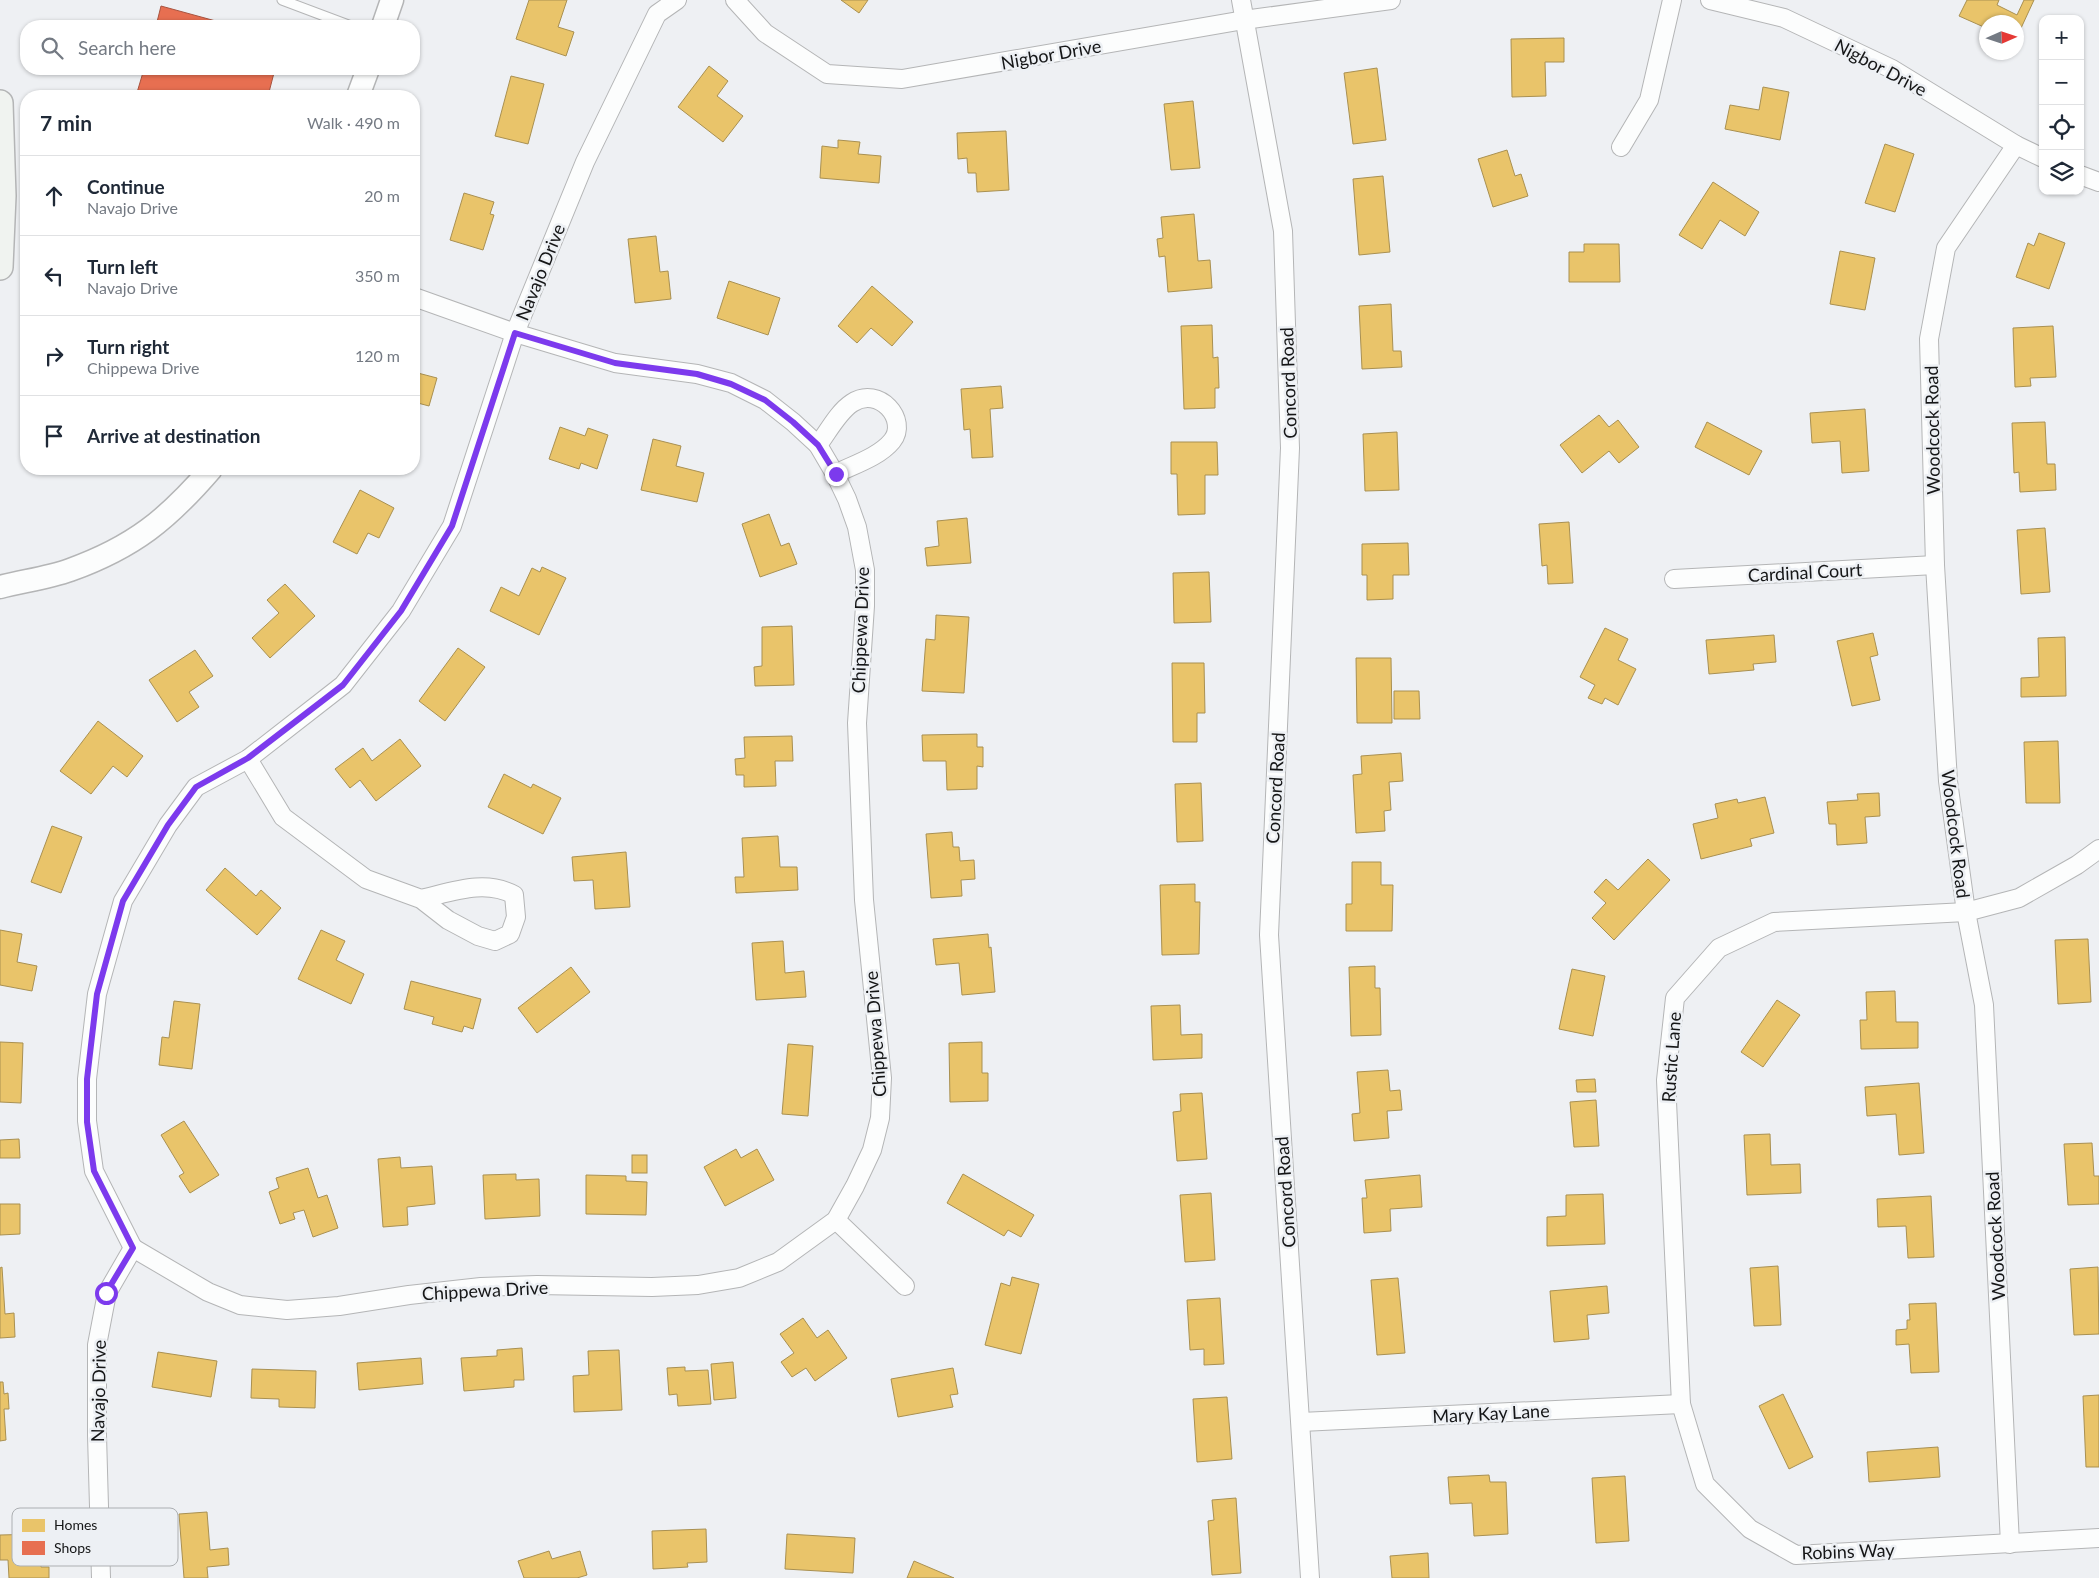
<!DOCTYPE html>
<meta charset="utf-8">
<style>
body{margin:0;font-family:Lato,sans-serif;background:#f6f6f7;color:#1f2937}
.controls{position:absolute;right:15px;top:15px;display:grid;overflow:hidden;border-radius:10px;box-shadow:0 1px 4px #0004}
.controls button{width:45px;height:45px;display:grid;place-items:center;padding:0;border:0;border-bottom:1px solid #e0e1e3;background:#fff;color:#1f2937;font:25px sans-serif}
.compass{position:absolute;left:1979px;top:15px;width:45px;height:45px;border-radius:50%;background:#fff;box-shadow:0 1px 4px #0004;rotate:87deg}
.stop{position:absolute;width:15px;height:15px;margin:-11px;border:4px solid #7c3aed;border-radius:50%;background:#fff}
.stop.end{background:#7c3aed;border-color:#fff;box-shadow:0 1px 5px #0008}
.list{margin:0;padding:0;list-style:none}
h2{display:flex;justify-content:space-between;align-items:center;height:65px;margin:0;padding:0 20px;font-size:21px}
h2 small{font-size:16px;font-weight:400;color:#747a83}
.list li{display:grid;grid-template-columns:32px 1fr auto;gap:15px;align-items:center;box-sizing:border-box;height:80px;padding:0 20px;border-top:1px solid #e0e1e3}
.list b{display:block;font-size:19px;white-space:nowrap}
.list p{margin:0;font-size:16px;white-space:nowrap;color:#747a83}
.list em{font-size:16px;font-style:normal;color:#747a83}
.icon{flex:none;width:28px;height:28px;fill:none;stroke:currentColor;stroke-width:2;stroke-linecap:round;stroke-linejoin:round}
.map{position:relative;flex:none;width:2099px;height:1578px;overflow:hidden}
.search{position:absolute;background:#fff;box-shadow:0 1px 4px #0004;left:20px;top:20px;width:400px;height:55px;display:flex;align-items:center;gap:12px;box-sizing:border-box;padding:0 18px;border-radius:20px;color:#747a83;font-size:19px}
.panel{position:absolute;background:#fff;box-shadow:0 1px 4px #0004;left:20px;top:90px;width:400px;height:385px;border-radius:20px}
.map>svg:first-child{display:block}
.homes{fill:#e9c46a;stroke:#a99051}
.shops{fill:#e76f51;stroke:#a85440}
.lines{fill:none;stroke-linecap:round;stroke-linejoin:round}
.service-casing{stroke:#b4b5b6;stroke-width:11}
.minor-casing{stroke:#b4b5b6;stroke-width:20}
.tertiary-casing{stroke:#b4b5b6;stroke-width:25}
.secondary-casing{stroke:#b4b5b6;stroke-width:28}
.service{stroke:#fcfdfd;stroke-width:9}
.minor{stroke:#fcfdfd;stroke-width:18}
.tertiary{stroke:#fcfdfd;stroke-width:22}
.secondary{stroke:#f0f3f0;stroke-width:25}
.route{stroke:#7c3aed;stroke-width:6}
.labels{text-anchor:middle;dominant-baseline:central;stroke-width:5;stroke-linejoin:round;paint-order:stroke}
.street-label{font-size:18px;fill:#151617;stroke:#edf0f4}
.key{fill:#edf0f4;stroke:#acafb2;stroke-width:1}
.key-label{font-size:14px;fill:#151617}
</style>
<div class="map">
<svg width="2099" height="1578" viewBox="0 0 2099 1578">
<rect width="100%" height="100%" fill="#eef0f3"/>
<g class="homes">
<polygon points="529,0 567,0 558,27 574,32 566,56 516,39"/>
<polygon points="841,0 868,0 859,13"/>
<polygon points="1967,0 1999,0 1997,5 2017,15 2024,0 2034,0 2016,39 2016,22 1986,22 1986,28 1959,16"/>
<polygon points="1564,38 1564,62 1545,62 1546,96 1512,97 1511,39"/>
<polygon points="709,66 728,81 717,96 743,116 723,142 678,107"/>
<polygon points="1377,68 1386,140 1353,144 1344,73"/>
<polygon points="511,76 544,84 528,144 495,136"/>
<polygon points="1763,87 1789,92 1780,140 1725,129 1730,105 1759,110"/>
<polygon points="1193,101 1200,168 1171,170 1164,104"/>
<polygon points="1006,131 1009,190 977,192 976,173 968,173 967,158 958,159 957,133"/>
<polygon points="838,140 860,142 858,154 881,156 879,183 820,178 822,146 838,148"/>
<polygon points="1885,144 1914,154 1895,212 1865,203"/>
<polygon points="1507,150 1515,176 1521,174 1528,196 1493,207 1478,159"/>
<polygon points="1383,176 1390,252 1359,255 1353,179"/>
<polygon points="1713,182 1759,212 1745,236 1720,220 1702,249 1679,235"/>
<polygon points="464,193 494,202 490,214 494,215 483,250 450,240"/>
<polygon points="1194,214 1198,261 1210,260 1212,288 1168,292 1165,256 1159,257 1157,239 1163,238 1161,217"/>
<polygon points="2039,233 2065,243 2049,289 2016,277 2028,243 2034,246"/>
<polygon points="656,236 660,272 668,271 671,299 635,303 628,239"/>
<polygon points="1584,244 1619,244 1620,282 1569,282 1569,252 1584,252"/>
<polygon points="1840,251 1875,258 1865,310 1830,304"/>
<polygon points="729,281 780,298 768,335 717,318"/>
<polygon points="872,286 913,322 892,346 871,328 857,343 838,326"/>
<polygon points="1391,304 1393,351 1401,351 1402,367 1362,369 1359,306"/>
<polygon points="1212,325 1213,358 1218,357 1219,388 1215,388 1215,408 1184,409 1181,326"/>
<polygon points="2053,326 2056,377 2030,378 2031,386 2015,387 2013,328"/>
<polygon points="414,372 437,378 429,406 414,402"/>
<polygon points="1001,386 1003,408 990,409 993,457 972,458 970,429 964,430 961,389"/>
<polygon points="1865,409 1869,471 1842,473 1840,441 1812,443 1810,413"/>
<polygon points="1599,415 1609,427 1618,420 1639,447 1619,463 1609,451 1582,473 1560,445"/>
<polygon points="1707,422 1762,451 1749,475 1695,447"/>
<polygon points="2045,422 2047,464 2055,464 2056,490 2020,492 2019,472 2014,473 2012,423"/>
<polygon points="560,427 585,436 588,428 608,435 597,469 581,463 579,469 549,459"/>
<polygon points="1397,432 1399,490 1365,491 1363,434"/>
<polygon points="653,439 681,446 676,466 704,473 697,502 641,490"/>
<polygon points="1171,442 1217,442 1218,475 1205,475 1205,514 1178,515 1177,474 1171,474"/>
<polygon points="360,490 394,508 379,538 368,533 357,554 333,542"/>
<polygon points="769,514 781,546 789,543 797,564 760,577 742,524"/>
<polygon points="967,518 971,563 927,566 925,548 939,546 937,521"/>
<polygon points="1569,522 1573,583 1548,584 1547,565 1542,566 1539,524"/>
<polygon points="2045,528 2050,592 2021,594 2017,530"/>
<polygon points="1408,543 1409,575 1393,575 1393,599 1367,600 1367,575 1362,575 1362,544"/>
<polygon points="542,567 566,578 539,635 490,611 501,587 519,596 532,568 540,572"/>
<polygon points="1209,572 1211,622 1174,623 1173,573"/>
<polygon points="285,584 315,616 270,658 252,638 279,613 267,600"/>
<polygon points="936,615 969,617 964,693 922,691 926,639 935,640"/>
<polygon points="792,626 794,685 755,686 754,667 762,666 762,627"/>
<polygon points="1605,628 1628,639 1618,660 1636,669 1618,705 1605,698 1602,704 1588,698 1595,685 1580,677"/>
<polygon points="1873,633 1878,655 1870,657 1880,700 1852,706 1837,641"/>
<polygon points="1774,635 1776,662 1753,664 1754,670 1709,674 1706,640"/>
<polygon points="2065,637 2066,696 2021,697 2021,678 2039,677 2038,638"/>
<polygon points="458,648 485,667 445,721 419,701"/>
<polygon points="195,650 213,676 189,692 199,707 177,722 149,680"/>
<polygon points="1356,658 1391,658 1392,723 1357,723"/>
<polygon points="1172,663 1204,663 1205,713 1197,713 1197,742 1173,742"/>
<polygon points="1394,691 1419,691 1420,719 1394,719"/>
<polygon points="98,721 143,756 127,777 113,766 91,794 60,771"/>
<polygon points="977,734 977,747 983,747 983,767 977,766 977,789 947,790 946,761 923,761 922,735"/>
<polygon points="792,736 793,761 775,761 776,786 744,787 744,775 736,775 735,759 745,758 744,737"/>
<polygon points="400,739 421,766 376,801 360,780 350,788 335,769 363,748 372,761"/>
<polygon points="2058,741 2060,803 2026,803 2024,742"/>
<polygon points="1401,753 1403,781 1389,782 1391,810 1384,811 1385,831 1356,833 1353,775 1362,774 1361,756"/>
<polygon points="504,774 531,788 533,784 561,798 543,834 488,807"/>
<polygon points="1201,783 1203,841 1177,842 1175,784"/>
<polygon points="1879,793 1880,816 1865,817 1867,843 1837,845 1836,824 1829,824 1827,802 1858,800 1857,794"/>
<polygon points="1765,797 1774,833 1750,839 1752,846 1701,859 1693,824 1718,818 1715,804 1737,799 1738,803"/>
<polygon points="52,826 82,837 61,893 31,882"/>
<polygon points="952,832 953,847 959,847 960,861 974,860 975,879 961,880 962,896 931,898 926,834"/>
<polygon points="778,836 780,867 797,867 798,890 736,893 735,877 744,877 742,838"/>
<polygon points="626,852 630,907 595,909 593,880 574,881 572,857"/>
<polygon points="1648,859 1670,880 1614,940 1592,918 1606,903 1594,892 1606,879 1618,890"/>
<polygon points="1352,862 1381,862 1381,885 1393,885 1392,931 1346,931 1346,904 1352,904"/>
<polygon points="225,868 256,896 261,890 281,908 257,935 206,890"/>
<polygon points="1195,884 1195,902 1200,902 1199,954 1162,955 1160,885"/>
<polygon points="0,930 22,934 17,962 37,966 32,991 0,985"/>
<polygon points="321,930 345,941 336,960 364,974 351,1004 298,979"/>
<polygon points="988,934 989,948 991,947 995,992 962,995 959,963 936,965 933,939"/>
<polygon points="2088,939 2091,1002 2058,1004 2055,940"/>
<polygon points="783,941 785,973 804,971 806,997 756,1000 752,943"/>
<polygon points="1375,966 1375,988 1380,988 1381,1035 1351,1036 1349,967"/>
<polygon points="571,967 590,992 537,1033 518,1008"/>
<polygon points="1572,969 1605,976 1593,1036 1559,1029"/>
<polygon points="411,981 481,999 473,1029 464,1026 462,1032 432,1024 434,1017 404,1009"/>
<polygon points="1895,991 1896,1022 1918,1022 1918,1048 1861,1049 1860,1020 1867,1020 1866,992"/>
<polygon points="1777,1000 1800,1015 1763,1067 1741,1052"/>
<polygon points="174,1001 200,1004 192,1069 159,1065 162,1037 169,1038"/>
<polygon points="1180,1005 1181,1035 1202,1034 1202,1058 1153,1060 1151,1006"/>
<polygon points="0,1042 23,1043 21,1103 0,1102"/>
<polygon points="982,1042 982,1073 988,1073 988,1101 950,1102 949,1043"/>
<polygon points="788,1044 813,1046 808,1116 782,1114"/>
<polygon points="1388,1070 1390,1091 1400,1090 1402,1110 1387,1111 1389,1138 1354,1141 1352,1114 1360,1113 1357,1072"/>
<polygon points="1595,1079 1596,1092 1577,1092 1576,1080"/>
<polygon points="1919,1083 1924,1153 1899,1155 1896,1114 1867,1116 1865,1087"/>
<polygon points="1202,1093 1207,1159 1177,1161 1173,1112 1181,1111 1180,1094"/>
<polygon points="1596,1100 1599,1146 1574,1147 1570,1102"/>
<polygon points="184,1121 219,1175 190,1193 179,1176 184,1173 161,1135"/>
<polygon points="1770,1134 1771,1165 1800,1164 1801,1193 1747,1195 1744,1135"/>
<polygon points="19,1139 20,1158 0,1158 0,1140"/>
<polygon points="2092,1143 2094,1176 2099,1176 2099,1204 2068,1205 2064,1144"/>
<polygon points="736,1149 741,1158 757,1149 774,1180 725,1206 704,1167"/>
<rect x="632" y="1155" width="15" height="18"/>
<polygon points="400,1157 401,1168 432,1166 435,1204 407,1207 408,1225 383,1227 378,1159"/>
<polygon points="308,1168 318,1198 327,1195 338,1228 313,1237 304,1210 293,1213 295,1219 280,1224 269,1192 279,1188 276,1178"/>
<polygon points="516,1174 516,1180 539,1179 540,1216 485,1219 483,1175"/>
<polygon points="963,1174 1034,1215 1021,1237 1008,1230 1004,1236 947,1203"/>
<polygon points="586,1175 626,1176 626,1181 647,1182 646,1215 586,1214"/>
<polygon points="1420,1175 1422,1207 1390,1209 1391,1231 1364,1233 1362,1198 1367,1198 1365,1180"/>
<polygon points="1211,1193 1215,1260 1185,1262 1180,1195"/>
<polygon points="1603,1194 1605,1244 1547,1246 1547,1217 1566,1216 1566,1195"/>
<polygon points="1931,1196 1934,1257 1908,1258 1906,1226 1878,1227 1877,1199"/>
<polygon points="0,1204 20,1204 20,1234 0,1235"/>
<polygon points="1778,1266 1781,1325 1754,1326 1750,1268"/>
<polygon points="2,1267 5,1314 14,1313 15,1337 0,1338 0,1268"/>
<polygon points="2098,1267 2099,1334 2074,1335 2070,1269"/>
<polygon points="1012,1277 1039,1284 1021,1354 985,1345 1001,1283 1010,1286"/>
<polygon points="1398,1278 1405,1353 1377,1355 1371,1280"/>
<polygon points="1607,1286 1609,1313 1587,1315 1589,1339 1554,1342 1550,1291"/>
<polygon points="1220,1298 1224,1364 1204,1365 1204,1349 1190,1350 1187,1300"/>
<polygon points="1936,1303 1939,1372 1911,1373 1909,1344 1896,1345 1896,1330 1907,1329 1907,1320 1910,1320 1909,1304"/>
<polygon points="803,1318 817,1338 828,1330 847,1358 815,1381 806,1368 792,1377 781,1362 794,1353 780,1334"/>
<polygon points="522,1348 524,1380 514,1380 514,1387 464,1391 461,1358 497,1356 497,1350"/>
<polygon points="619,1350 622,1410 574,1412 573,1376 589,1375 588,1351"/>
<polygon points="158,1352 217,1361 211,1397 152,1387"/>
<polygon points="421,1358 423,1384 359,1390 357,1363"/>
<polygon points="733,1362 736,1398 714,1400 711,1364"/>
<polygon points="685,1367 685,1371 708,1370 711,1404 678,1406 677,1394 669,1395 667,1368"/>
<polygon points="953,1368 958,1394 950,1395 953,1407 898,1417 891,1379"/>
<polygon points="252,1369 316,1371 315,1408 279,1407 279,1399 251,1398"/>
<polygon points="0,1382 3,1382 4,1394 8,1393 9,1409 4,1409 6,1440 0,1441"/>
<polygon points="1783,1394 1813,1457 1789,1469 1759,1406"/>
<polygon points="2099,1395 2099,1467 2086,1467 2083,1396"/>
<polygon points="1227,1397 1232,1459 1197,1462 1193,1399"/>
<polygon points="1938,1447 1940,1477 1869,1482 1867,1452"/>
<polygon points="1489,1475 1490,1482 1506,1482 1508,1534 1474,1536 1472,1503 1450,1504 1448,1477"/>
<polygon points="1625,1476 1629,1541 1596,1543 1592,1478"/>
<polygon points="1236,1498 1241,1573 1212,1575 1208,1521 1214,1520 1212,1500"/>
<polygon points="207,1512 210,1550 228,1548 229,1565 207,1567 208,1578 184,1578 179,1514"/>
<polygon points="706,1529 707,1562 687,1563 688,1567 653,1569 652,1531"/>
<polygon points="41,1534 41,1567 49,1567 49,1578 9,1578 8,1560 0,1560 0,1535"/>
<polygon points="787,1534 855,1538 853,1573 785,1569"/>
<polygon points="549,1551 552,1559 580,1551 587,1575 577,1578 524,1578 518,1561"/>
<polygon points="1428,1553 1429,1578 1392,1578 1390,1556"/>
<polygon points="914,1561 954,1578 907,1578"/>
</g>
<g class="shops">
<polygon points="161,6 234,26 156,26"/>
<polygon points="144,69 275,69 268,96 136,96"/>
</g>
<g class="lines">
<defs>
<polyline id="service" points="282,0 351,26"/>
<g id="minor">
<polyline points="735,0 765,33 827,74 902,79 1244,20 1391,0"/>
<polyline points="1241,0 1283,231 1290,448 1269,935 1310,1578"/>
<polyline points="1710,0 1784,18 1892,69 2016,145 2043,158"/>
<polyline points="1621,147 1649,100 1672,0"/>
<polyline points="2080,175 2099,182"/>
<path d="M 818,445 C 828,432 838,412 852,403 C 879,385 909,420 892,441 C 879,457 853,465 835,474"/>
<polyline points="1674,579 1935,565"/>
<path d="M 248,759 L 283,817 L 366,879 L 421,899 L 448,920 L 478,936 L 495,941 L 510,934 L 516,917 L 514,895 C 485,879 452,892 421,899"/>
<polyline points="2099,849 2077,865 2019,898 1966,912 1774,922 1719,948 1675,998 1666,1080 1681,1404 1705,1484 1750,1529 1796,1555 2099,1538"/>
<polyline points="836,1220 905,1286"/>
<polyline points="133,1248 208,1292 240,1305 287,1310 339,1306 409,1295 481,1287 537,1285 652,1287 698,1285 739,1278 778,1262 836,1220 855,1186 872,1150 880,1118 882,1078 864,900 857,723 865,606 865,570 857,527 847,499 835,474 818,445 793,422 765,400 731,383 697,374 615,363 515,333 414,297"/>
<polyline points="133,1248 94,1171 87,1121 87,1079 97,994 123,901 168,825 196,787 248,759 343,685 401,611 452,526 515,333 585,162 657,14 677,0"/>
<polyline points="1301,1422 1681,1404"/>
<polyline points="2010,1544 1984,1005 1966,912 1948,781 1935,565 1929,339 1946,248 2016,145"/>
<polyline points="101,1578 97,1435 97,1345 107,1293 133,1248"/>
</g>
<g id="tertiary">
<polyline points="383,26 392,0"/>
<polyline points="358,96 368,69"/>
<path d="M 0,587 C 23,581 48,578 70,570 C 134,547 168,519 211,469"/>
</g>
<polyline id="secondary" points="0,103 3,196 0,267"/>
</defs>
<use href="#service" class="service-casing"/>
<use href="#minor" class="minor-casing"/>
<use href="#tertiary" class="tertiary-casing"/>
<use href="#secondary" class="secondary-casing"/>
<use href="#service" class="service"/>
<use href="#minor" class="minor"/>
<use href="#tertiary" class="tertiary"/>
<use href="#secondary" class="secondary"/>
</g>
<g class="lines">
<polyline class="route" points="106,1293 133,1248 94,1171 87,1122 87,1079 97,994 123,901 168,825 196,787 248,758 343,685 401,611 452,526 515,333 615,363 697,374 731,384 765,400 793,422 818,445 836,474"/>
</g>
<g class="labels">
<g class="street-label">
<text transform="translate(1051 54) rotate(-10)">Nigbor Drive</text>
<text transform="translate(1881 67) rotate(28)">Nigbor Drive</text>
<text transform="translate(540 272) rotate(-68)">Navajo Drive</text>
<text transform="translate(1288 383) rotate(-92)">Concord Road</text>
<text transform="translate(1932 430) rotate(-91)">Woodcock Road</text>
<text transform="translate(1805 572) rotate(-3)">Cardinal Court</text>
<text transform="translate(860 630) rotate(-88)">Chippewa Drive</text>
<text transform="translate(1275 788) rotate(-87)">Concord Road</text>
<text transform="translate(1956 834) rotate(83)">Woodcock Road</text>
<text transform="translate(875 1034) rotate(-94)">Chippewa Drive</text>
<text transform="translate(1671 1057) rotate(-86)">Rustic Lane</text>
<text transform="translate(1285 1192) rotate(-94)">Concord Road</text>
<text transform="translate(1995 1236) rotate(-93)">Woodcock Road</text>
<text transform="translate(485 1290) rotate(-3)">Chippewa Drive</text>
<text transform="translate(98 1391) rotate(-89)">Navajo Drive</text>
<text transform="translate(1491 1413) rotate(-3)">Mary Kay Lane</text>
<text transform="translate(1848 1551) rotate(-2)">Robins Way</text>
</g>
</g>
<rect x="12" y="1508" width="166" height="58" rx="8" class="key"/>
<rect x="22" y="1519" width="23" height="13" fill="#e9c46a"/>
<rect x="22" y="1541" width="23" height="14" fill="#e76f51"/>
<g class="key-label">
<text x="54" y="1530">Homes</text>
<text x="54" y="1553">Shops</text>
</g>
</svg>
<div class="controls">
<button>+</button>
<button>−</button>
<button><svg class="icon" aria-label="locate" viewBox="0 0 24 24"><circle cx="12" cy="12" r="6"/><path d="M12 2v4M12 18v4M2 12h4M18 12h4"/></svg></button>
<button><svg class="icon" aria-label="layers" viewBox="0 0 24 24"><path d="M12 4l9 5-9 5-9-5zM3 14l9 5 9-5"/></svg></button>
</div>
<svg class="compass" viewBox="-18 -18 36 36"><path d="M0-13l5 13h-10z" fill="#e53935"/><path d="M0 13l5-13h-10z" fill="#747a83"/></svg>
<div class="stop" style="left:106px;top:1293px"></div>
<div class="stop end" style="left:836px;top:474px"></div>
<div class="search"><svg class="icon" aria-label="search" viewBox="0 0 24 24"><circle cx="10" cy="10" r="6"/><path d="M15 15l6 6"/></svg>Search here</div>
<section class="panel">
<h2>7 min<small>Walk · 490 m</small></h2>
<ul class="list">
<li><svg class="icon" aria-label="ahead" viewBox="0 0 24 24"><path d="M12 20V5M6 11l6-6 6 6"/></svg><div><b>Continue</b><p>Navajo Drive</p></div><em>20 m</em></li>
<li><svg class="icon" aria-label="left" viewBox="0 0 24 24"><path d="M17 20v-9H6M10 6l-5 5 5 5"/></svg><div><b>Turn left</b><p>Navajo Drive</p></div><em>350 m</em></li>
<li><svg class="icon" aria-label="right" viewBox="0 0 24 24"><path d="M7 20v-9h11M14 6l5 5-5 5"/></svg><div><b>Turn right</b><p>Chippewa Drive</p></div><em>120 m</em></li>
<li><svg class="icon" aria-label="arrive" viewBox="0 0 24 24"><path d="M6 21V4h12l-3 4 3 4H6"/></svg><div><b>Arrive at destination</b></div></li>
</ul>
</section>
</div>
